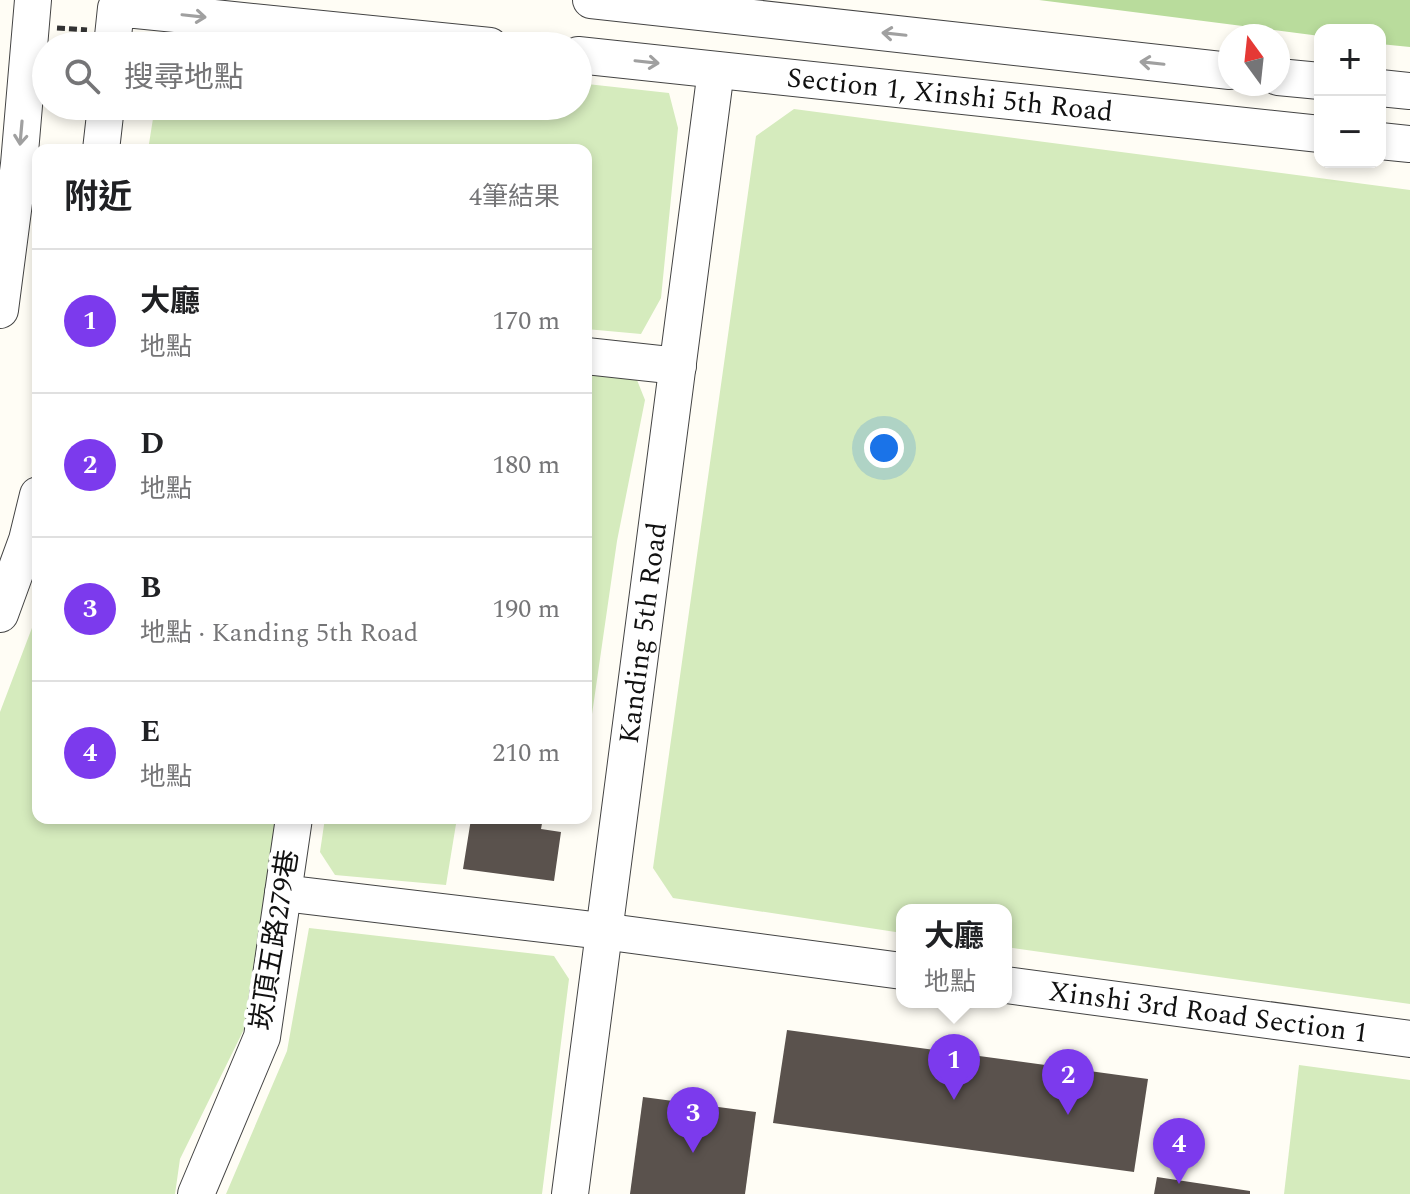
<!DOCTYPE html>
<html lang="zh-TW">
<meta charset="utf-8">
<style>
body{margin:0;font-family:Spectral,"Noto Sans TC",serif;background:#f2f2f2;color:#202124}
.controls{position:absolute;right:24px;top:24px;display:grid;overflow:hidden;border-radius:16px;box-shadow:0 4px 12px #0003}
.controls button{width:72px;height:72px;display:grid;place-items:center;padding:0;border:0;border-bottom:2px solid #e0e0e0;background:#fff;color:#202124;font:40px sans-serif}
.compass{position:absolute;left:1218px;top:24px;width:72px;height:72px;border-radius:50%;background:#fff;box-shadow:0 4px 12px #0003;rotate:345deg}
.you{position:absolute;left:884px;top:448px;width:28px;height:28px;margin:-20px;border:6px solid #fff;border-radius:50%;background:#1a73e8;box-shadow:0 0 0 12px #1a73e833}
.badge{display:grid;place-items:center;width:52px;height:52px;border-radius:50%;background:#7c3aed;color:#fff;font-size:26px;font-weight:700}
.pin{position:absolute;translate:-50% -66px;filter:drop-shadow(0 2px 4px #0008)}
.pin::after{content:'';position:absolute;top:42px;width:28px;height:24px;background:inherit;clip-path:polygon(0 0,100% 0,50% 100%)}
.popup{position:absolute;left:896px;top:904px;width:116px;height:104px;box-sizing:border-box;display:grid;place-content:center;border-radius:16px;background:#fff;filter:drop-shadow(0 2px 6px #0005);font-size:26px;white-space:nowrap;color:#757577}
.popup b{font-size:30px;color:#202124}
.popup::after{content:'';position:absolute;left:50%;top:100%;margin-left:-16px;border:16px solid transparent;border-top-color:#fff}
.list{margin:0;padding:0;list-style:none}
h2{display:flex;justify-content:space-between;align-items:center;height:104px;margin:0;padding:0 32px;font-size:34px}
h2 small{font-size:26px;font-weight:400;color:#757577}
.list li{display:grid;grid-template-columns:52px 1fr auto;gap:24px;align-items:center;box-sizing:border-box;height:144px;padding:0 32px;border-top:2px solid #e0e0e0}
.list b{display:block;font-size:30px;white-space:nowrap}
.list p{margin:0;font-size:26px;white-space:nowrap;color:#757577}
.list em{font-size:26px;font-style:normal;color:#757577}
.icon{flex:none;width:44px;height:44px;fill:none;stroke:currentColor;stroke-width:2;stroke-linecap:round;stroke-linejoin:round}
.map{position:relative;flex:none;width:1410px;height:1194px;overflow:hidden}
.search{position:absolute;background:#fff;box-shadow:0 4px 12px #0003;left:32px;top:32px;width:560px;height:88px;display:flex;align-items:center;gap:20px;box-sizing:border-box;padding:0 28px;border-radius:44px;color:#757577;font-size:30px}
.panel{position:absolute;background:#fff;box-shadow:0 4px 12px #0003;left:32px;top:144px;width:560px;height:680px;border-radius:16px}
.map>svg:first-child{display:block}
.green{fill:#d5ebbd}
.forest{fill:#b9dc9c}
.building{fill:#5a524d}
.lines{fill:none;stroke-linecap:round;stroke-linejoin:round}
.minor-casing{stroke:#444;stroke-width:38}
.path{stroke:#333;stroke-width:5;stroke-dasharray:8 4;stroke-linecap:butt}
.minor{stroke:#fff;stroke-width:36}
.oneway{stroke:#a0a0a0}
.labels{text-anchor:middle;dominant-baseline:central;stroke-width:8;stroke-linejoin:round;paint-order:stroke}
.street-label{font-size:28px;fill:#111;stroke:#fff}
</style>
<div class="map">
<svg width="1410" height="1194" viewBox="0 0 1410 1194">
<rect width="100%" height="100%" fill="#fffdf5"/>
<g class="green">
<polygon points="578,83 669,93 678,128 661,298 641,334 586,329 586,150 148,150 155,106 578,106"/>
<polygon points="794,109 1410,190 1410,1004 1006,947 1006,910 902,910 902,933 673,898 653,868 756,136"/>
<polygon points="586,374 637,380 645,400 617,541 588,742 586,741"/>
<polygon points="38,612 38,818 276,818 254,1009 180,1159 175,1194 0,1194 0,712"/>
<polygon points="325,818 457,818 446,885 335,875 320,852"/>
<polygon points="309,928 554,956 569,979 542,1194 226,1194 287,1051"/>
<polygon points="1299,1065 1410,1080 1410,1194 1284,1194"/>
</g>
<polygon class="forest" points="1039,0 1410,0 1410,47 1380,44 1380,30 1320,30 1320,36"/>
<g class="building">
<polygon points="484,818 543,818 541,829 561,832 554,881 463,869 471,819 484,821"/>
<polygon points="787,1030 1148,1079 1134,1172 773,1123"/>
<polygon points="643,1097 756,1112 745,1194 630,1194"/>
<polygon points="1157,1177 1250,1191 1250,1194 1154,1194"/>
</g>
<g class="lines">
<defs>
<g id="minor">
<polyline points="591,0 1230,71"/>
<polyline points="112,46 116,8 490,46"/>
<path id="s1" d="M 578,55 L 1320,134"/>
<polyline points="1278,77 1320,81"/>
<polyline points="1380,88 1410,91"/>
<polyline points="1380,141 1410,144"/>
<polyline points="101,150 106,106"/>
<polyline points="0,310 19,164 33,0"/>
<polyline points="586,356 678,366"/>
<polyline points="0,614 27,540 38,495"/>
<polyline points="283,893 602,931 902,971"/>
<path id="s2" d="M 1006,985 L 1410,1039"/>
<polyline points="196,1194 262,1037 294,818"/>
<path id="s3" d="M 570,1194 L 716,70"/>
</g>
</defs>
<use href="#minor" class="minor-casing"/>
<polyline class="path" points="57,28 87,30"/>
<use href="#minor" class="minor"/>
</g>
<defs><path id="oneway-shaft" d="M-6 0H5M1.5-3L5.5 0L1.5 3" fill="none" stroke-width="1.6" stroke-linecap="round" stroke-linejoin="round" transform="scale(2)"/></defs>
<g class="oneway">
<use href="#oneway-shaft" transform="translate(194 16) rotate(6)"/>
<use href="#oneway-shaft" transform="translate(894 34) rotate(-174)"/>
<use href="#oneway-shaft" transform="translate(647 62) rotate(6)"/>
<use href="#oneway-shaft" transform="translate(1152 63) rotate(-174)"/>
<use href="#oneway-shaft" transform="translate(21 133) rotate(95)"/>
</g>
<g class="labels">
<g class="street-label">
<text stroke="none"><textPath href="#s1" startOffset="374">Section 1, Xinshi 5th Road</textPath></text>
<text stroke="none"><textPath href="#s3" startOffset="566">Kanding 5th Road</textPath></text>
<text transform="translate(275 940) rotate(-81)">崁頂五路279巷</text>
<text stroke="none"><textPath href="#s2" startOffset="204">Xinshi 3rd Road Section 1</textPath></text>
</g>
</g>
</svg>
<div class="controls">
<button>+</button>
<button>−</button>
</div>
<svg class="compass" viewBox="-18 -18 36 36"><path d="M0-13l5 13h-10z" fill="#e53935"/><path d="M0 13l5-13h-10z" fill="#757577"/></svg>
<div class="you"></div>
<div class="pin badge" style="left:954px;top:1100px">1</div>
<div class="popup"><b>大廳</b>地點</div>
<div class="pin badge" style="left:1068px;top:1115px">2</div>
<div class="pin badge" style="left:693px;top:1153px">3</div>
<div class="pin badge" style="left:1179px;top:1184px">4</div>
<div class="search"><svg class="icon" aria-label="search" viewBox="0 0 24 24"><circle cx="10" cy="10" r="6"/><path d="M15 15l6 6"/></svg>搜尋地點</div>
<section class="panel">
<h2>附近<small>4筆結果</small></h2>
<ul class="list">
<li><span class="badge">1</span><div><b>大廳</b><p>地點</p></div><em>170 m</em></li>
<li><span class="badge">2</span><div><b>D</b><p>地點</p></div><em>180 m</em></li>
<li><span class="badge">3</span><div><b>B</b><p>地點 · Kanding 5th Road</p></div><em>190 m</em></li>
<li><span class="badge">4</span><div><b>E</b><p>地點</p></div><em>210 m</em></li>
</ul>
</section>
</div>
